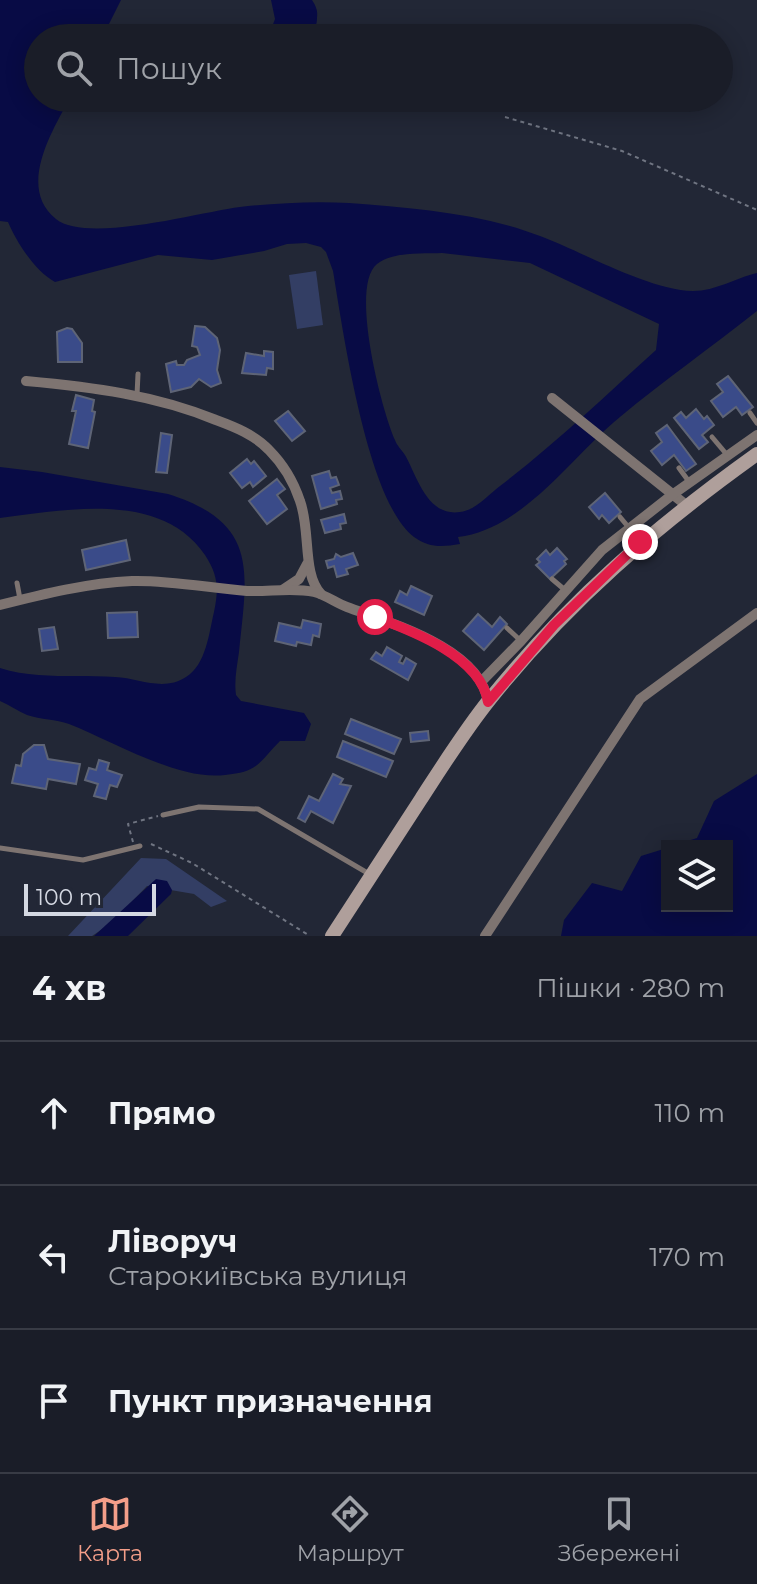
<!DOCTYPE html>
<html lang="uk">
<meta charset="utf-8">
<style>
body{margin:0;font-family:Montserrat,sans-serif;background:#232630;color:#f1f3f6}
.controls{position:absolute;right:24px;bottom:24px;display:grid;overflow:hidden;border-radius:0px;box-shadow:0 4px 20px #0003}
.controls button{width:72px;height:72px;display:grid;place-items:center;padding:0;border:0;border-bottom:2px solid #383b45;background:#1a1d28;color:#f1f3f6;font:40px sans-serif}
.scale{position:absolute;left:24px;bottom:20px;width:132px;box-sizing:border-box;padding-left:8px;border:4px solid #d4d8e2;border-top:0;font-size:22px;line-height:28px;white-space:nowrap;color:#d4d8e2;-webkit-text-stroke:6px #222736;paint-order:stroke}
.stop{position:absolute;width:24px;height:24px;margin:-18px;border:6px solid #e11d48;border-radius:50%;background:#fff}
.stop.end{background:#e11d48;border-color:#fff;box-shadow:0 2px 8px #0008}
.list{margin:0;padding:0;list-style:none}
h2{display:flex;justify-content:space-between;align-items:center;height:104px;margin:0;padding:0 32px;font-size:34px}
h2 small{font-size:26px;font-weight:400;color:#9fa2a8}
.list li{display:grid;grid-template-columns:52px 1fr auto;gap:24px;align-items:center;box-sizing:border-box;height:144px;padding:0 32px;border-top:2px solid #383b45}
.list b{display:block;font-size:30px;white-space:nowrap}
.list p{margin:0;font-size:26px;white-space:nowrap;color:#9fa2a8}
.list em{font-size:26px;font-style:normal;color:#9fa2a8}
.icon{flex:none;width:44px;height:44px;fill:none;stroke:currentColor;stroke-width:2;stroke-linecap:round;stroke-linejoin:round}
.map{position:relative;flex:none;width:757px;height:936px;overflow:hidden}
.search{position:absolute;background:#1a1d28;box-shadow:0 4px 20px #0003;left:24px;right:24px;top:24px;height:88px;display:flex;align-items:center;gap:20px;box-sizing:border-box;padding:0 28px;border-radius:44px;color:#9fa2a8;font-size:30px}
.sheet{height:536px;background:#1a1d28}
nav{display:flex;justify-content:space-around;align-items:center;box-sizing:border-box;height:112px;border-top:2px solid #383b45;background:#1a1d28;font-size:22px;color:#9fa2a8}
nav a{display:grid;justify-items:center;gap:4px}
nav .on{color:#f49e89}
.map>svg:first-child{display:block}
.green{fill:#333e64}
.water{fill:#080b45;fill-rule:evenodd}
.building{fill:#3a4b89;stroke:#5e6476;stroke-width:2}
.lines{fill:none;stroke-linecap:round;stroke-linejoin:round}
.path{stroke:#707582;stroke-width:2;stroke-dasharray:4 4;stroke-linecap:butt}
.lane{stroke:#7e7471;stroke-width:5}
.street{stroke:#7e7471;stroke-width:10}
.secondary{stroke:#af9f9b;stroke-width:14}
.route{stroke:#e11d48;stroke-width:10}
</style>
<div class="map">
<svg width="757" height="936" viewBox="0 0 757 936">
<rect width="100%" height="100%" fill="#222736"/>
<g class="green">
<polygon points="316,271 323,325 297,329 289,275"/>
<polygon points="141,858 166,859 227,901 211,907 194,894 147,886 110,924 92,936 68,936"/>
</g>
<g class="water">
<path d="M 0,0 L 121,0 L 102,38 L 38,38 L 38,98 L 70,98 C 52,131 17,188 56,219 C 87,244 200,212 240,207 C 276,203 314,201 349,203 C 412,208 481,213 540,236 C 583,252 648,290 693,291 C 716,291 735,278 757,273 L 757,311 C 712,347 664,380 620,417 C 572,456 524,529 458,537 L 460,544 C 442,547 429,548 414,537 C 367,502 343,330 333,271 L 326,252 L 321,247 L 306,243 L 287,244 L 264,251 L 212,260 L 158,255 L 55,282 C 35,271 17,243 8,222 L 0,221 ZM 442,253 L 530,263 L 659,324 L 656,350 C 605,396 555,444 500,486 C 488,495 476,510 460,512 C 427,517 417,476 405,455 C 402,450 397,446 395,440 C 382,411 349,286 377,264 C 394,251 422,254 442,253 Z"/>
<path d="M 271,0 L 312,0 C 316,6 318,11 317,18 C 317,44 285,34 269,35 L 275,19 Z"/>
<path d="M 0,467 L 42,472 L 168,494 C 260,523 247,572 239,652 C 237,666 234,681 236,695 L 241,701 L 304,713 L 311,724 L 305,741 L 280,741 C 259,762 259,772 225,775 C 179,781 112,741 69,724 C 56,719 41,720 27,715 C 18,711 9,705 0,701 L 0,668 C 38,680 77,674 115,677 C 139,678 163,692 186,677 C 206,665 209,633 214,612 C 219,588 218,575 205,555 C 161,490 65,510 0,518 Z"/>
<polygon points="757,774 757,936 561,936 564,920 592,883 622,891 641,856 667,848 667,906 727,906 727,846 672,846 697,838 714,801"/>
<polygon points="156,879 167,881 172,890 171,894 128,936 94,936"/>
</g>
<g class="building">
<polygon points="195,326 205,327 217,338 220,350 217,370 221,383 211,387 199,379 191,387 171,392 166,364 176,361 177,365 184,365 187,360 200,355 197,347 192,346"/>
<polygon points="67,328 72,329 82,343 82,362 58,362 57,332"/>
<polygon points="264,351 273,352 273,369 267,368 266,375 242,373 246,353 264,356"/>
<polygon points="728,376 753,407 742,415 736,407 723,417 711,401 723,392 717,384"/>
<polygon points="76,395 94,400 92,411 95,412 88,448 69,444 76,411 72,411"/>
<polygon points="696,409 704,419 707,416 714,425 702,435 708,442 699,449 674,418 681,412 686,418"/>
<polygon points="288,411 305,431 292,441 275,421"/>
<polygon points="667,425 696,464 686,471 674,455 662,465 651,451 662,442 656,433"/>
<polygon points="161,433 172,435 167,473 156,472"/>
<polygon points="247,459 251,464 254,461 266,476 253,487 250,482 242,488 230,473"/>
<polygon points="329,471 331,478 336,477 339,485 330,488 332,493 340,491 342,499 336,500 337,504 321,509 312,476"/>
<polygon points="277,479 285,489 277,495 287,509 267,524 249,501"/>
<polygon points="605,493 621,512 609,523 602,515 599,519 589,507"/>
<polygon points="344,514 346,523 340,524 341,529 325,533 321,520"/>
<polygon points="126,540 130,560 86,570 82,550"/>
<polygon points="557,548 567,559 564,561 566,564 550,579 536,565 540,562 537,559 546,550 550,555"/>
<polygon points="353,553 358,565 346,569 348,574 337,577 334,566 328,568 326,561 334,559 336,554 341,557"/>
<polygon points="411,586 432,596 424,615 395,602 400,591 407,595"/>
<polygon points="137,612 138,637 108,638 107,613"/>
<polygon points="478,614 492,627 500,617 507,624 484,650 463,631"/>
<polygon points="303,620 321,624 319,637 313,635 311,645 297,642 296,646 275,641 279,623 301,628"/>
<polygon points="54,627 58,649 42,651 39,629"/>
<polygon points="387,647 402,656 399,662 403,664 406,658 416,664 408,680 371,659 376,652 382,656"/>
<polygon points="351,719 401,739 394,754 345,734"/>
<polygon points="428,731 429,740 411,742 410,733"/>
<polygon points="343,741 393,761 386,777 337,757"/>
<polygon points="34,745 44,745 48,759 80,764 76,784 48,779 46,789 12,783 16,765 21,766 23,754"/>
<polygon points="99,760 109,763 107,770 122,775 117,787 110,785 106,799 94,796 98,784 85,780 89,768 96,770"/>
<polygon points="333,774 343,779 340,784 351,786 333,823 311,811 305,822 298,818 309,796 319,801"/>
</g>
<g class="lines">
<g class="path">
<polyline points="505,117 622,151 757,210"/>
<polyline points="133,842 128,824 158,816"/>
<polyline points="151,844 192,863 310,936"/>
</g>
<g class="lane">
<polyline points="137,395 138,374"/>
<polyline points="750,413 757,423"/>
<polyline points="712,437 728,456"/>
<polyline points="679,468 690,483"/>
<polyline points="620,517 630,529"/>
<polyline points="552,579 565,590"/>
<polyline points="17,583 20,599"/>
<polyline points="507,628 521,641"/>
<polyline points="163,815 199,807 258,809 371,875"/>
<polyline points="0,848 83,860 140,846"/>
</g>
<g class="street">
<path d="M 26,381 C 92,387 155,395 216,420 C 235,427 255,435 269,450 C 283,464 294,483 300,501 C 311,531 302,574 321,594"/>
<polyline points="552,398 686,505"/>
<polyline points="284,589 299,579 307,564"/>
<path d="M 0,605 C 43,594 88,583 132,581 C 170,580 209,588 247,591 C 269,592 293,587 314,592 C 326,595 336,603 347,607 C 390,623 480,648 488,702"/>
<polyline points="481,682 521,641 602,550 672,495 757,435"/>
<polyline points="485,936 640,699 757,613"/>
</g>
<path class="secondary" d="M 332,936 C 362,890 391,845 421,799 C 443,765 465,730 490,699 C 569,601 655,527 757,454"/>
</g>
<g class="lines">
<path class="route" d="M 375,617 C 413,631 481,657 488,702 L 554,625 L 640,542"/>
</g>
</svg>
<div class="controls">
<button><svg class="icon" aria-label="layers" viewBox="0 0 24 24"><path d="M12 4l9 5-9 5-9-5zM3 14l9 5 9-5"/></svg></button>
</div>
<div class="scale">100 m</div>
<div class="stop" style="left:375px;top:617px"></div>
<div class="stop end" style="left:640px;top:542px"></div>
<div class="search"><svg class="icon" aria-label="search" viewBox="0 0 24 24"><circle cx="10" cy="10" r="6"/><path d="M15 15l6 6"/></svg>Пошук</div>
</div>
<section class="sheet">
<h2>4 хв<small>Пішки · 280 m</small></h2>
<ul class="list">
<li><svg class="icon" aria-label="ahead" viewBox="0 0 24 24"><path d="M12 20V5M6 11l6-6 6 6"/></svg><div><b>Прямо</b></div><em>110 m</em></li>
<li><svg class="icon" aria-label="left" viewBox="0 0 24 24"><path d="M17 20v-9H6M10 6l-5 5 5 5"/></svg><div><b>Ліворуч</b><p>Старокиївська вулиця</p></div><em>170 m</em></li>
<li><svg class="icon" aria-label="arrive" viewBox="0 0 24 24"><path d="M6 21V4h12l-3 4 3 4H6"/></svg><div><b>Пункт призначення</b></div></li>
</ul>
</section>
<nav>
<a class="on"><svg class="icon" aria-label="map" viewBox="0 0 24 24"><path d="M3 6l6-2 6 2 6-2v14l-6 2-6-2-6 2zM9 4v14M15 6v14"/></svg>Карта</a>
<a><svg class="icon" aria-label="directions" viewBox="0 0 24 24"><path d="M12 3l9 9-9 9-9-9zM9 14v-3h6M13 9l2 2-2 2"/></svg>Маршрут</a>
<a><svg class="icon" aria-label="saved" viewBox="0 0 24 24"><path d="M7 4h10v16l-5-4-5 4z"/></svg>Збережені</a>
</nav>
